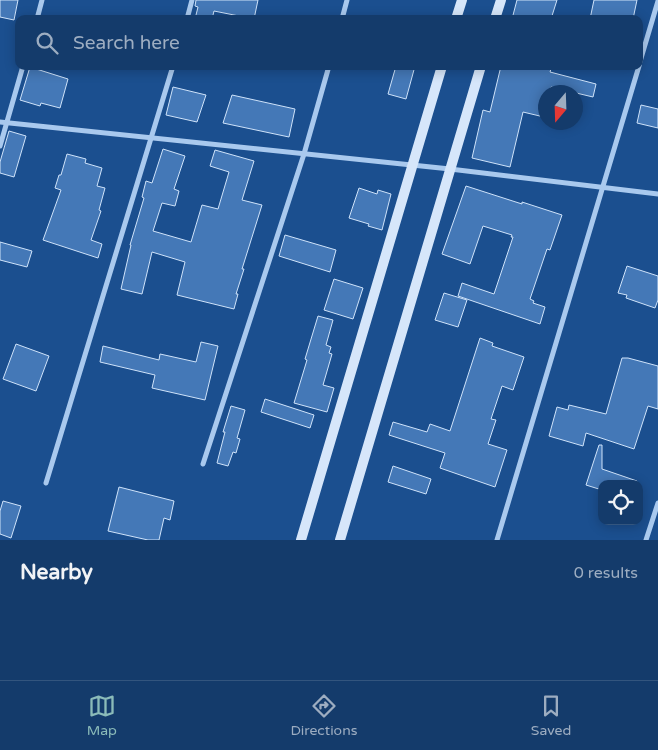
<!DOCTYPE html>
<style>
body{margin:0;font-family:"Varela Round",sans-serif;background:#1d4271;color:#f1f3f6}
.controls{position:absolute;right:15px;bottom:15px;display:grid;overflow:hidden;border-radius:10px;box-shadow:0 2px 12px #0003}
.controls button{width:45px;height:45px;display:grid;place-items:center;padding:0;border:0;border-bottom:1px solid #33557e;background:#143b6b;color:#f1f3f6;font:25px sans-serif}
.compass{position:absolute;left:538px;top:85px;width:45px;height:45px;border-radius:50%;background:#143b6b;box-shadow:0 2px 12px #0003;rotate:199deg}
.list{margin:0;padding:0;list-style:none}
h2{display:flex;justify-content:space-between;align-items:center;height:65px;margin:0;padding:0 20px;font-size:21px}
h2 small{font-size:16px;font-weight:400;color:#9dadc1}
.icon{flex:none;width:28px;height:28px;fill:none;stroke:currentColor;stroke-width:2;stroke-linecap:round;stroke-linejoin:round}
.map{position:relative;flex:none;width:658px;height:540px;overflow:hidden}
.search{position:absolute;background:#143b6b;box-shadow:0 2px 12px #0003;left:15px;right:15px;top:15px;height:55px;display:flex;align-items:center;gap:12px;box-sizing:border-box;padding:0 18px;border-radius:10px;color:#9dadc1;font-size:19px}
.sheet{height:140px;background:#143b6b}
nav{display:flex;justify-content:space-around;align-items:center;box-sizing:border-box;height:70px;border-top:1px solid #33557e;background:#143b6b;font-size:14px;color:#9dadc1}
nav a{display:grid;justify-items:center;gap:2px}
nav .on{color:#8bbbb9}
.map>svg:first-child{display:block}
.building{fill:#4478b7;stroke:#cfe3fa}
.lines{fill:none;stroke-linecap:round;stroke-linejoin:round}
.street{stroke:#a9c9ee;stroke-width:5}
.secondary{stroke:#d6e6fa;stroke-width:10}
</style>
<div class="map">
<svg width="658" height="540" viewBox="0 0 658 540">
<rect width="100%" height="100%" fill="#1b4f8f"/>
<g class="building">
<polygon points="0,0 18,0 14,20 0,17"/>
<polygon points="196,0 258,0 254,19 214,11 212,19 195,19 198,7 195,6"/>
<polygon points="517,0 557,0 551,19 512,19"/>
<polygon points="594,0 637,0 633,19 590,19"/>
<polygon points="396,66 415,66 406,99 388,94"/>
<polygon points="501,66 552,66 550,72 596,84 593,97 551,87 549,92 546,92 546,109 544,117 523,112 510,167 472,158 483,110 490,112"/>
<polygon points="30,67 68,79 60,108 41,103 40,106 20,100"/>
<polygon points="173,87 206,95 197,122 166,115"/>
<polygon points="232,95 295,109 289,137 223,123"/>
<polygon points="641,105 658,109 658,128 637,123"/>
<polygon points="9,131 26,136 14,177 0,173 0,162"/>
<polygon points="163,149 185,156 174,189 179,191 175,206 162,203 153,231 191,242 202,205 218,209 229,172 210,166 215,150 254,161 242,200 262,205 242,269 244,269 236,294 238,294 234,309 177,295 185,262 152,252 142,294 121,289 131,245 130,245 144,198 142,197 146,181 152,183"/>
<polygon points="67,154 86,159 85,163 102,168 97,186 105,188 99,210 101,211 91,240 102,244 98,258 43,240 61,190 55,188 59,175 61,175"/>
<polygon points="466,186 522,204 522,202 562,215 550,250 547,249 530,299 534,301 533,303 545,307 540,324 458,296 462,283 494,294 513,237 511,237 512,235 483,226 470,264 442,254"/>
<polygon points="359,188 377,194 378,190 391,194 382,230 368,226 369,224 349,218"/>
<polygon points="285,235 336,250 330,272 279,256"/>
<polygon points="0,242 32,251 27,267 0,260"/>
<polygon points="627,266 658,276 658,300 655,308 626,298 627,295 618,293"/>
<polygon points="334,279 363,288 353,319 324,310"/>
<polygon points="444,293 467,300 458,327 435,320"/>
<polygon points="318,316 333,320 326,345 331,347 329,353 332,354 323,385 334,388 327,412 294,403 307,360 305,359"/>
<polygon points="480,338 493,343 492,346 524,357 513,390 502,386 491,419 496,420 488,444 507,450 495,487 440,468 445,453 389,435 393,422 427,432 430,424 450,431"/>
<polygon points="201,342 218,346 205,400 152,388 155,375 100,362 103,346 159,360 160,354 196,362"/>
<polygon points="16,344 49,356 36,391 3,379"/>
<polygon points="622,358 628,358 658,366 658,409 648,406 634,449 586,433 583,446 549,436 557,407 568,410 569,405 606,414"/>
<polygon points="265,399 314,415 310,428 261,412"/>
<polygon points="231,406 245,410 237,438 240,439 236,453 233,452 228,466 217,463 225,432 223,432"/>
<polygon points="599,445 602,445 602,469 637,481 636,484 602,484 602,490 586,485"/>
<polygon points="393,466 431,479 426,494 388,482"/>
<polygon points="119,487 174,501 170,520 164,518 159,540 148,540 108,531"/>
<polygon points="3,501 21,506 11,538 0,534 0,511"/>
</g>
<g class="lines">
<g class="street">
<polyline points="37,19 42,0"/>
<polyline points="187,19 192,0"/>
<polyline points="342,19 347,0"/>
<polyline points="639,65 658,1"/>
<polyline points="0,122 450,169 658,194"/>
<polyline points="0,146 23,66"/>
<polyline points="203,464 304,154 329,66"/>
<polyline points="46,483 173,66"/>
<polyline points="497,540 639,66"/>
<polyline points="646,540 658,503"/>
</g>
<g class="secondary">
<polyline points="456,19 462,0"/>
<polyline points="495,19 501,0"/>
<polyline points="301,540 442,66"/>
<polyline points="340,540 481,66"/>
</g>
</g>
</svg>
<div class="controls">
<button><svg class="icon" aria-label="locate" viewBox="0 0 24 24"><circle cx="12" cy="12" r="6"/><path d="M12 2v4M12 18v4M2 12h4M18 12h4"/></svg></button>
</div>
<svg class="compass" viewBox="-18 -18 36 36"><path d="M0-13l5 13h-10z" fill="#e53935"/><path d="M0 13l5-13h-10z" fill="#9dadc1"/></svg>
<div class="search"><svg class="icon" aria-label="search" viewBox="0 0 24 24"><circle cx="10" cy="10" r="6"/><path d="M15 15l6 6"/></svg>Search here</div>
</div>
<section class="sheet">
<h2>Nearby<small>0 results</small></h2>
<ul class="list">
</ul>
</section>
<nav>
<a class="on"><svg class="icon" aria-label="map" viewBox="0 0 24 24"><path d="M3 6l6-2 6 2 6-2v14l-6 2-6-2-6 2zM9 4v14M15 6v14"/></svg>Map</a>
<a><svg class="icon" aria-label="directions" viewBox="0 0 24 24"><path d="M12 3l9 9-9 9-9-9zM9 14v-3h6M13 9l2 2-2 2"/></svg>Directions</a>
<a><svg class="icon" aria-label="saved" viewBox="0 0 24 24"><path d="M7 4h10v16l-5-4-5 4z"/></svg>Saved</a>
</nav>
